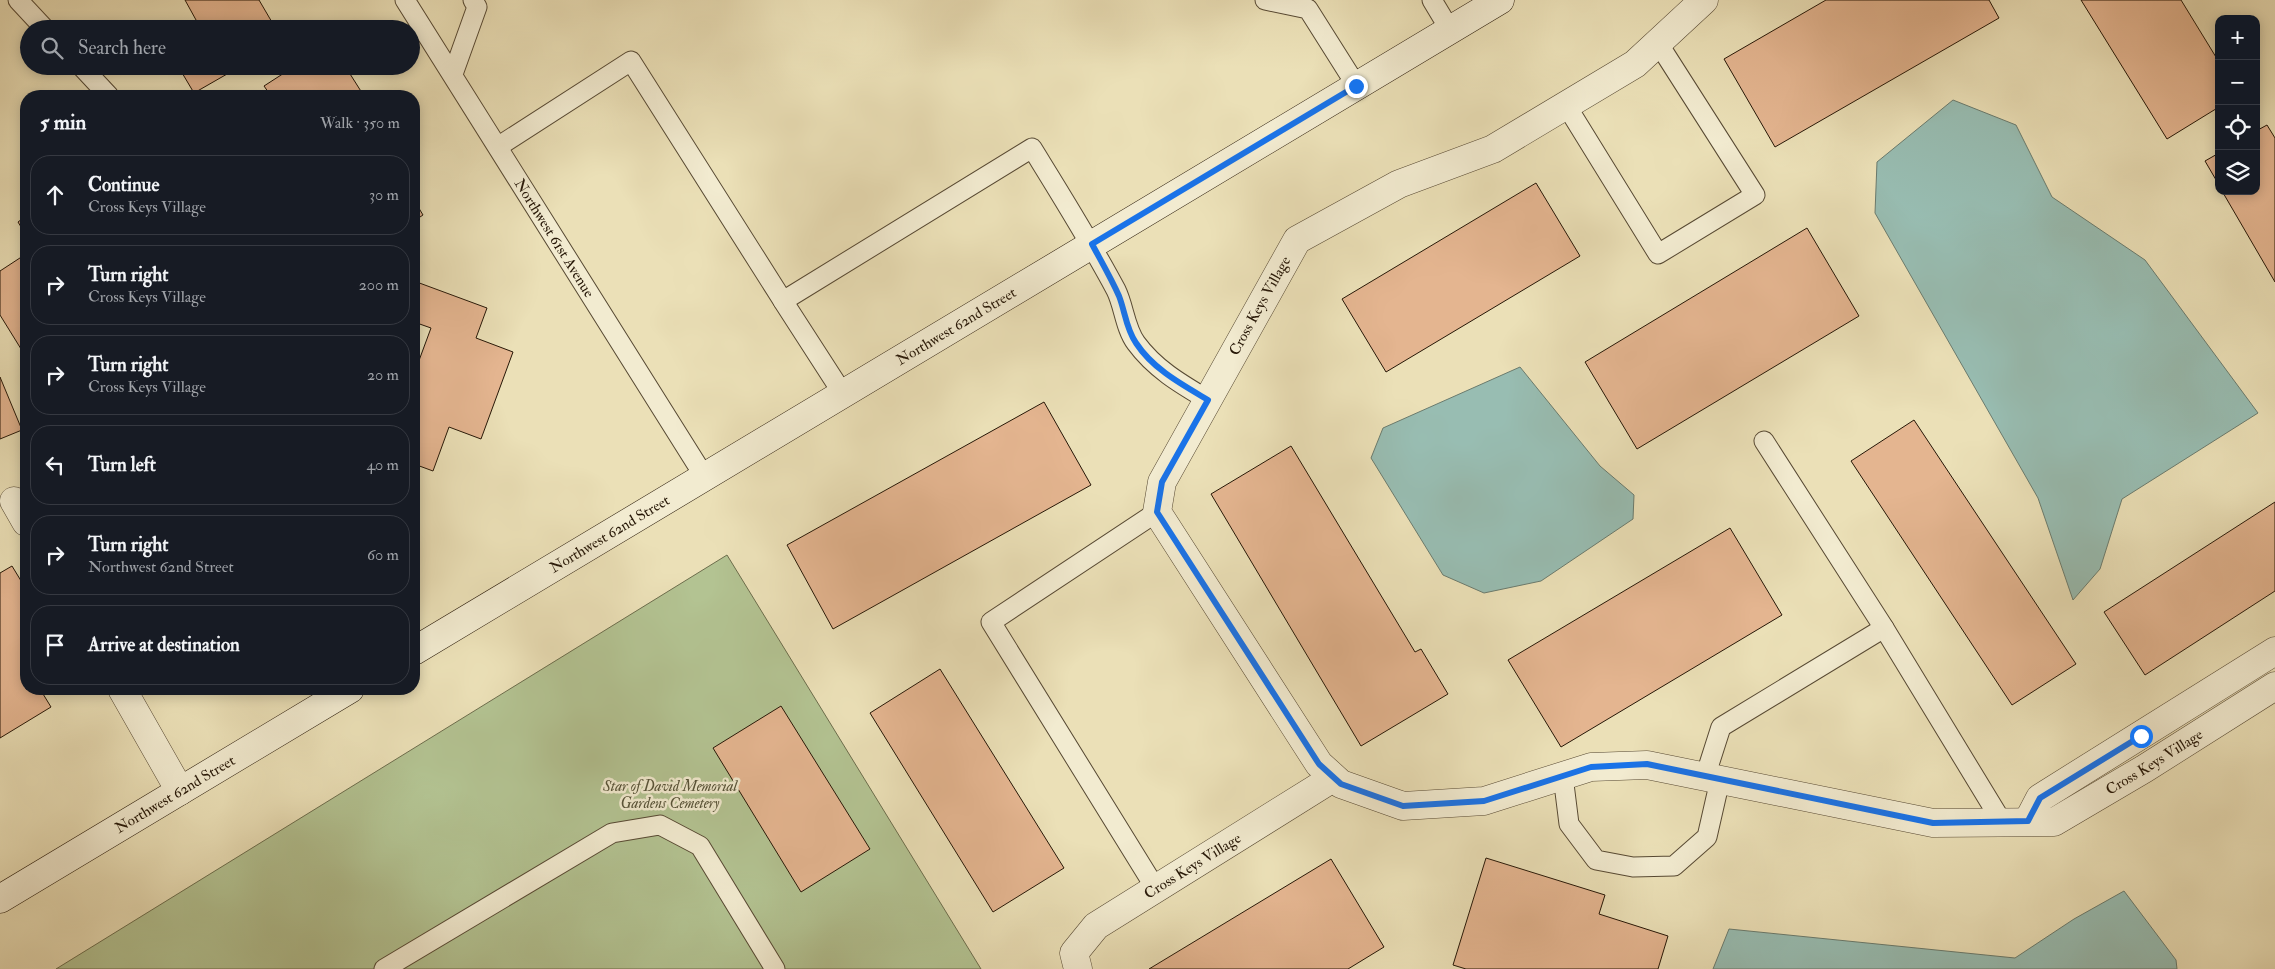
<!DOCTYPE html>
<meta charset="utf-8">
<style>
body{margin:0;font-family:"IM FELL Double Pica",serif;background:#20242c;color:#f1f3f6}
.controls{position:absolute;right:15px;top:15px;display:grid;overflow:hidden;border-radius:10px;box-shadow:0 2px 12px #0003}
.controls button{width:45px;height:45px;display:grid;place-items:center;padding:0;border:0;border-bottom:1px solid #363941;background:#171b24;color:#f1f3f6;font:25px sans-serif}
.stop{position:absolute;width:15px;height:15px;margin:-11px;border:4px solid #1a73e8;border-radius:50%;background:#fff}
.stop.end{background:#1a73e8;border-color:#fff;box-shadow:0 1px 5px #0008}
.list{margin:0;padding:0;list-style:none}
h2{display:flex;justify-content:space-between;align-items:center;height:65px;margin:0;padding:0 20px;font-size:21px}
h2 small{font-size:16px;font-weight:400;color:#9ea1a6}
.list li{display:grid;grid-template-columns:32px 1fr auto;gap:15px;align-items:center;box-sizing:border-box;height:80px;margin:0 10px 10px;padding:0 10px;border:1px solid #363941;border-radius:20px}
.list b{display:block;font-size:19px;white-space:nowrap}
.list p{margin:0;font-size:16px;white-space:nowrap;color:#9ea1a6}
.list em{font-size:16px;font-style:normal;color:#9ea1a6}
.icon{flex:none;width:28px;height:28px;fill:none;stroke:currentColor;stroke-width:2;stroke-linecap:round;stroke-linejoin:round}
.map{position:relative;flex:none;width:2275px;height:969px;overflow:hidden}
.search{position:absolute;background:#171b24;box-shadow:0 2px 12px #0003;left:20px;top:20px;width:400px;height:55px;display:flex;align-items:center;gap:12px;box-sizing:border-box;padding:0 18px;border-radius:28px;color:#9ea1a6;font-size:19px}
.panel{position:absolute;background:#171b24;box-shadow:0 2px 12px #0003;left:20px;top:90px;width:400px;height:605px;border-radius:20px}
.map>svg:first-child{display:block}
.green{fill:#b3c392;stroke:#6c6d4c}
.water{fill:#98bdb2;stroke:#6a7b6e}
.building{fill:#e4b590;stroke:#261707}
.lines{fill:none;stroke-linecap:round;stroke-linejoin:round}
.lane-casing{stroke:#574933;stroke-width:21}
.street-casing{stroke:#574933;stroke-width:29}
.secondary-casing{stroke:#261707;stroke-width:29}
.lane{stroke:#f2ebd0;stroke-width:19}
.street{stroke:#f2ebd0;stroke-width:28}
.secondary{stroke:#f2ebd0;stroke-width:28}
.route{stroke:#1a73e8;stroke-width:6}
.labels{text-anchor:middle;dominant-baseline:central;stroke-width:5;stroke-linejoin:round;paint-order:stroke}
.street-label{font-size:15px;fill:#261707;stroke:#f2ebd0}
.park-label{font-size:15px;font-style:italic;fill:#575338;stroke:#f2ebd0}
</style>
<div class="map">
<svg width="2275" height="969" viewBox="0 0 2275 969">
<rect width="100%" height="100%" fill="#ebe0b7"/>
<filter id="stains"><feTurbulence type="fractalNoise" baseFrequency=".004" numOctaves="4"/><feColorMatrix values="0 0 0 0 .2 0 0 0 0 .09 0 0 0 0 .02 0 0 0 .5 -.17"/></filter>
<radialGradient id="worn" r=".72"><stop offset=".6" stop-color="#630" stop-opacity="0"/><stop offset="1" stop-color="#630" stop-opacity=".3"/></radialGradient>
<polygon class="green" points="727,555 981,969 56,969"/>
<g class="water">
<polygon points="1953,100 2016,125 2052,197 2145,260 2258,413 2122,499 2100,569 2073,600 2038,498 1875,213 1877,162"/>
<polygon points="1520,367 1600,466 1634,495 1633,519 1541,581 1484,593 1443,575 1371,458 1383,428"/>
<polygon points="2124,891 2176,960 2177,969 1713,969 1729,929 2015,958 2074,919"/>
</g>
<g class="building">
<polygon points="185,0 259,0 276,29 201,29"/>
<polygon points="1826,0 1989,0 1999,18 1775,147 1724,59"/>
<polygon points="2081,0 2181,0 2219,62 2219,107 2167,139"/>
<polygon points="178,66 241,66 194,93"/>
<polygon points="295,66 345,66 364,96 271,96 264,86"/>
<polygon points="2267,125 2275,138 2275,282 2222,191 2256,191 2256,131"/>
<polygon points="2219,153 2219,185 2205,161"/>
<polygon points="1536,183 1580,256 1386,372 1342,299"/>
<polygon points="414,200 423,215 414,221"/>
<polygon points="26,216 26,235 18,222"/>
<polygon points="1807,228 1859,316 1637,449 1585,362"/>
<polygon points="26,254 26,357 0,315 0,271"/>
<polygon points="414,281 487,308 476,338 513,352 481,439 449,427 433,471 414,464 414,374 431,328 414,322"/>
<polygon points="0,377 22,430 0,439"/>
<polygon points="1044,402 1091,485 833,629 787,545"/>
<polygon points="1914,420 2076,664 2012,705 1851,461"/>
<polygon points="1291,446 1415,652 1421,649 1448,694 1361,746 1211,494"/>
<polygon points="2275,502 2275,591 2145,675 2104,612"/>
<polygon points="1730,528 1782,615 1561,747 1508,660"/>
<polygon points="12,566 26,589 26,689 40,689 51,707 0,738 0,573"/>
<polygon points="940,669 1064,868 993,912 870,713"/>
<polygon points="781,706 870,849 801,892 713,748"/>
<polygon points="1486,858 1605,895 1599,914 1668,936 1658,969 1466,969 1453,965"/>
<polygon points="1331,859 1384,947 1348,969 1149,969"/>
</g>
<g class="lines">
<defs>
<g id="lane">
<polyline points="18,0 45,29"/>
<path id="s1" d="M 405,0 L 704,476"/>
<polyline points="1265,0 1308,9 1356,85"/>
<polyline points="1432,0 1450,30"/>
<polyline points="81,66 109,96"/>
<polyline points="453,74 477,7 473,0"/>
<polyline points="1566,105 1658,254 1755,195 1658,43"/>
<path d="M 499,146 L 631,61 L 783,301 L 1032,148 C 1061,195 1090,241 1116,290 C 1124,306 1125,328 1136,343 C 1155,369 1181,384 1208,400"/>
<polyline points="783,301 843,394"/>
<polyline points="1764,441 1884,628 2002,822"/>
<polyline points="1563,776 1569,824 1596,860 1633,867 1674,866 1707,837 1720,780"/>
<polyline points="1705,777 1721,727 1884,628"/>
<polyline points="1156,889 991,622 1157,512"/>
<polyline points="384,969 612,833 660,825 700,846 775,969"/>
</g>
<g id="street">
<path id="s2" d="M 1704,0 L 1635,64 L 1493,149 L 1399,184 L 1297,240 L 1162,482 L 1157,512 L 1319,764 L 1341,784 L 1403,806 L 1484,801 L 1591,767 L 1647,765 L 1933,823 L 2054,822 L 2144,769 L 2275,686"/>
<polyline points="14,501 26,522"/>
<polyline points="122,689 180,791"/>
<polyline points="2028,821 2040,798 2275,651"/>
<path id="s3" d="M 1078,969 L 1074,953 L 1096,926 L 1333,778"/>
</g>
<g id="secondary">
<path id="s4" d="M 414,651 L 1500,0"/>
<path id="s5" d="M 0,899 L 350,689"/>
</g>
</defs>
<use href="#lane" class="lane-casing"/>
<use href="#street" class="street-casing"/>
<use href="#secondary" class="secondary-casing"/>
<use href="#lane" class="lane"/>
<use href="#street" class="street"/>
<use href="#secondary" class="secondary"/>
</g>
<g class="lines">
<path class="route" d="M 1356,86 L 1092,244 C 1101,261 1111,278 1119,296 C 1125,311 1126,329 1136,343 C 1153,369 1181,384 1208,400 L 1162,482 L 1157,512 L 1319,764 L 1341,784 L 1403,806 L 1484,801 L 1591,767 L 1647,764 L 1933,823 L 2028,821 L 2040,798 L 2141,736"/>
</g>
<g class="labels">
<g class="street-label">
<text stroke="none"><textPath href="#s1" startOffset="281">Northwest 61st Avenue</textPath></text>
<text transform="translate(1260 306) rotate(-61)">Cross Keys Village</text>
<text stroke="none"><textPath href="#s4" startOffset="632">Northwest 62nd Street</textPath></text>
<text stroke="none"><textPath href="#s4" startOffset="228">Northwest 62nd Street</textPath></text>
<text stroke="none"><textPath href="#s2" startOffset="1958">Cross Keys Village</textPath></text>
<text stroke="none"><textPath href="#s5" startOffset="204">Northwest 62nd Street</textPath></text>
<text stroke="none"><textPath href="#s3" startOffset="165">Cross Keys Village</textPath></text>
</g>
<g class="park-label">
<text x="670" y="786">Star of David Memorial<tspan x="670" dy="17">Gardens Cemetery</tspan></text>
</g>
</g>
<rect width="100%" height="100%" filter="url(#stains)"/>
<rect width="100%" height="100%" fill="url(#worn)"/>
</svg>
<div class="controls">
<button>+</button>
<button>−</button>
<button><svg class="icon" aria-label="locate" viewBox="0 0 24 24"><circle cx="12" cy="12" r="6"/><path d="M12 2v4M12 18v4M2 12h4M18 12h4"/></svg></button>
<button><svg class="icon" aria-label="layers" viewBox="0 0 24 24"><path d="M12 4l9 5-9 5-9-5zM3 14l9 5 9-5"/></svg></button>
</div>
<div class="stop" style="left:2141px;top:736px"></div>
<div class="stop end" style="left:1356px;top:86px"></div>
<div class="search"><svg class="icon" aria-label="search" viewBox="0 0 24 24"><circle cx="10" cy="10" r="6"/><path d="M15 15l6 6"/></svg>Search here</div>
<section class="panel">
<h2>5 min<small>Walk · 350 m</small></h2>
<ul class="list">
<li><svg class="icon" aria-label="ahead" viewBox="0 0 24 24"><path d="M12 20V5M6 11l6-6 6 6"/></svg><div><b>Continue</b><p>Cross Keys Village</p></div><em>30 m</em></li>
<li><svg class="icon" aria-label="right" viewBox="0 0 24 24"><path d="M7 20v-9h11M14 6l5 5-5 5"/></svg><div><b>Turn right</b><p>Cross Keys Village</p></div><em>200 m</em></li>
<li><svg class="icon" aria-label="right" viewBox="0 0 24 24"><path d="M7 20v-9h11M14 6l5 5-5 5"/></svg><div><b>Turn right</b><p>Cross Keys Village</p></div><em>20 m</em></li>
<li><svg class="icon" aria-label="left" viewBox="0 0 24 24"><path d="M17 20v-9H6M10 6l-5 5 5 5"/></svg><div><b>Turn left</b></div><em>40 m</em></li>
<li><svg class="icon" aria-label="right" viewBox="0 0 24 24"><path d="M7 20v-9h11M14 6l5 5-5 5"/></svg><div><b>Turn right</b><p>Northwest 62nd Street</p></div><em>60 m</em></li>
<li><svg class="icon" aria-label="arrive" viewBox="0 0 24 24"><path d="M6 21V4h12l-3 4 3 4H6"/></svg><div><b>Arrive at destination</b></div></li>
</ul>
</section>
</div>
